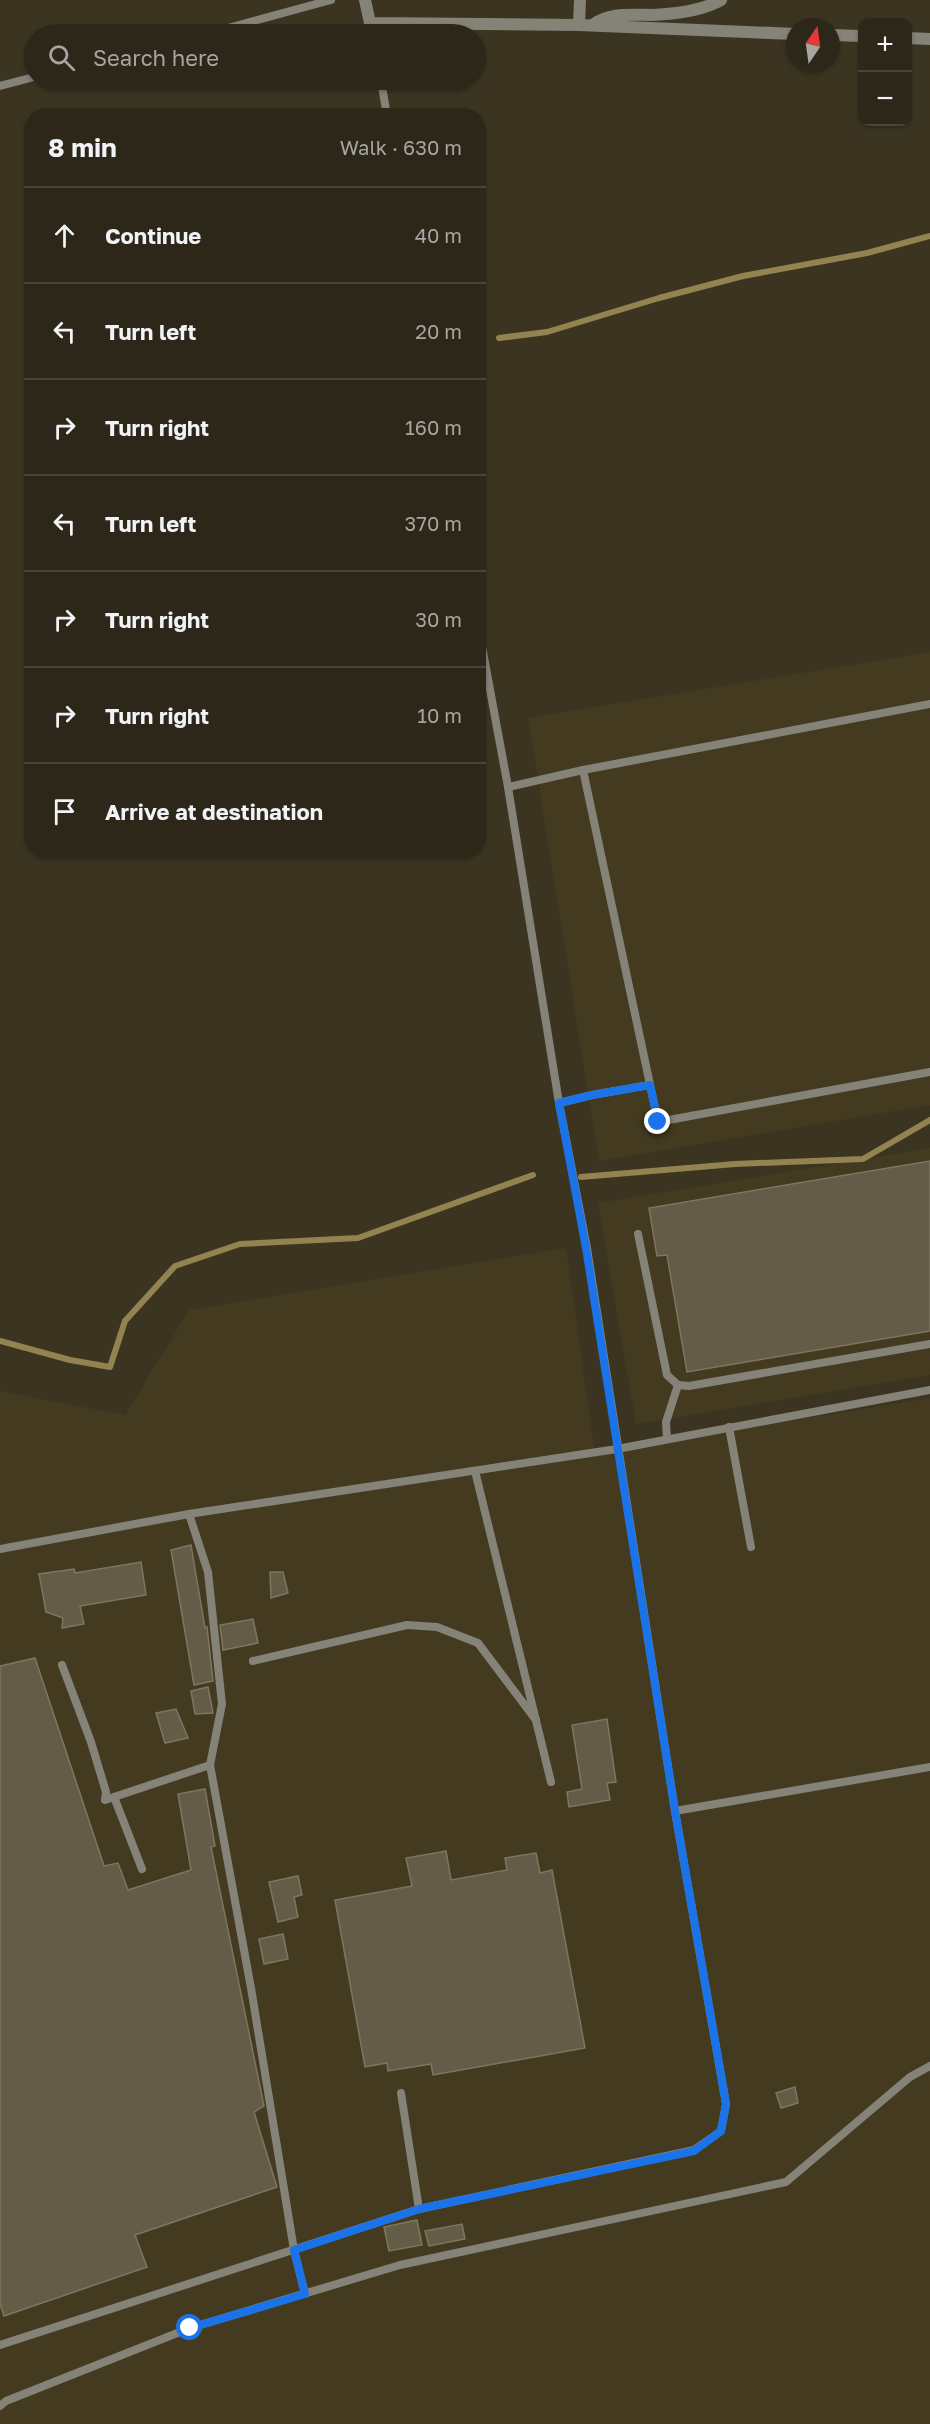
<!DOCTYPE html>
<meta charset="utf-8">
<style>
body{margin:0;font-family:"Golos Text",sans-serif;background:#342f22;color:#f1f3f6}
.controls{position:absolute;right:18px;top:18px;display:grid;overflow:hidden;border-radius:12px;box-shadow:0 2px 4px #0004}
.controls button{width:54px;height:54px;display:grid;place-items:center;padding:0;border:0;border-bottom:2px solid #484438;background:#2c2719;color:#f1f3f6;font:30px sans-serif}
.compass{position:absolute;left:786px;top:18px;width:54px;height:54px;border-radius:50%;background:#2c2719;box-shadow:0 2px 4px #0004;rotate:13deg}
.stop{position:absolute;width:18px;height:18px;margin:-14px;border:4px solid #1a73e8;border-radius:50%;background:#fff}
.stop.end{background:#1a73e8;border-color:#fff;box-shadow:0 2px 6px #0008}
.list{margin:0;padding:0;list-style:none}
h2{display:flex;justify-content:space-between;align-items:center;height:78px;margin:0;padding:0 24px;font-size:26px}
h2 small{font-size:20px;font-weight:400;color:#a6a5a2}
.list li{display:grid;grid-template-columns:39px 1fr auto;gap:18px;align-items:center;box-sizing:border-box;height:96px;padding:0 24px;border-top:2px solid #484438}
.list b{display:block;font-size:22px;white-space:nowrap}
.list em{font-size:20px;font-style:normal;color:#a6a5a2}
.icon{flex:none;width:33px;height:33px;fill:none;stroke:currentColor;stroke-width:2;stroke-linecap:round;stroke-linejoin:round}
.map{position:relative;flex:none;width:930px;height:2424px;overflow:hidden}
.search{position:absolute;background:#2c2719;box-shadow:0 2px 4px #0004;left:24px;top:24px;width:462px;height:66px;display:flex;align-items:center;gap:15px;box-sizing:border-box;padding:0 21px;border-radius:33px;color:#a6a5a2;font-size:22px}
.panel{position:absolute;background:#2c2719;box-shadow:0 2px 4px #0004;left:24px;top:108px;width:462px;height:750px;border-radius:24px}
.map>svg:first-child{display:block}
.built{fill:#433a20}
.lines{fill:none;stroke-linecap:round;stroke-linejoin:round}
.stream{stroke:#928350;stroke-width:6}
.building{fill:#635c47;stroke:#7e7661;stroke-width:1.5}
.service{stroke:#858278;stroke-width:8}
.minor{stroke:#858278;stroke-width:12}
.route{stroke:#1a73e8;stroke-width:8}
</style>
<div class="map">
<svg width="930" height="2424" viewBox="0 0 930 2424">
<rect width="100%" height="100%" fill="#3b3421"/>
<g class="built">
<polygon points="930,652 930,1105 599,1161 528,718"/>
<polygon points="930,1148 930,1375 636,1424 598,1203"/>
<polygon points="566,1248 595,1453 930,1398 930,2424 0,2424 0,1391 125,1415 189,1310"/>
</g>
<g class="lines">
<g class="stream">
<polyline points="499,338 547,332 659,298 743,276 867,253 930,236"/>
<polyline points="581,1177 735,1164 863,1159 930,1120"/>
<polyline points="0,1341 70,1360 110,1367 125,1321 175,1266 240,1244 358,1238 533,1175"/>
</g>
</g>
<g class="building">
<polygon points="930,1161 930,1331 687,1372 667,1255 657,1256 649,1208"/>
<polygon points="191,1545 205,1628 207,1627 213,1681 194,1685 171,1550"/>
<polygon points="141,1562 146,1595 80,1606 84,1624 62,1628 63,1618 46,1612 39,1574 74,1569 75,1573"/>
<polygon points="270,1572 283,1572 288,1593 271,1598"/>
<polygon points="253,1619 258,1643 223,1650 220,1625"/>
<polygon points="35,1658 104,1866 118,1863 128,1890 191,1870 178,1794 205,1789 215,1846 211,1847 264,2106 254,2112 277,2187 135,2235 147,2267 4,2316 0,2304 0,1666"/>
<polygon points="208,1687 213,1713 195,1714 191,1691"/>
<polygon points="176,1709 188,1738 165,1743 156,1713"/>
<polygon points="607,1719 616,1782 607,1783 610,1800 569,1807 567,1792 582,1789 572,1725"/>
<polygon points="446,1851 451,1880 507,1870 505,1858 536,1853 540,1873 552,1870 585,2048 433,2075 431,2064 388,2071 387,2063 365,2067 335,1900 412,1886 406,1858"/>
<polygon points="298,1876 302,1895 294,1897 298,1917 278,1922 269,1882"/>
<polygon points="283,1934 288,1959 264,1964 259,1939"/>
<polygon points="795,2087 798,2103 781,2108 776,2093"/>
<polygon points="417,2220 422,2245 389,2251 384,2227"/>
<polygon points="462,2224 465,2239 429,2246 425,2231"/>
</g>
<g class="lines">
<g class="service">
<polyline points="206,34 331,0"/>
<polyline points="381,80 387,116"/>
<polyline points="0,86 34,77"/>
<polyline points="930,704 583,770 658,1122 930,1072"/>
<polyline points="508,787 583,770"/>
<polyline points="559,1103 592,1095 649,1085"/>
<polyline points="638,1234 667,1375 678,1385 689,1386 930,1344"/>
<polyline points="729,1427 751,1547"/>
<polyline points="667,1439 666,1422 678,1385"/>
<polyline points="475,1471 551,1782"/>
<polyline points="189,1514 208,1572 222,1704 210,1765 251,1988 294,2250 305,2294"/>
<polyline points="0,1549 189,1514 617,1449 930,1390"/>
<polyline points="253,1661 407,1625 437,1627 478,1643 536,1720"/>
<polyline points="62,1665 91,1742 106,1792 105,1800 210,1765"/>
<polyline points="114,1797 142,1869"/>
<polyline points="675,1811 930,1767"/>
<polyline points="401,2093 419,2209"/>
<polyline points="0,2345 419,2209 694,2150 721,2131 726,2104 675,1811 587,1248 559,1103 508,787 478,625"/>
<polyline points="0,2406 6,2401 190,2328 400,2265 786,2182 910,2077 930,2066"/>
</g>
<g class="minor">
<polyline points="365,0 370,23 579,25 795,34"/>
<polyline points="579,25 580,0"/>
<path d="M 592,25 C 610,12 631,15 652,15 C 674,14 702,11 721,0"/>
<polyline points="831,35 862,36"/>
<polyline points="908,38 930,39"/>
</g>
</g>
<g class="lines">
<polyline class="route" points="190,2328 305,2294 294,2250 419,2209 694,2151 721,2131 726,2104 675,1811 586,1248 559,1103 592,1095 650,1085 658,1122"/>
</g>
</svg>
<div class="controls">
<button>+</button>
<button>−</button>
</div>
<svg class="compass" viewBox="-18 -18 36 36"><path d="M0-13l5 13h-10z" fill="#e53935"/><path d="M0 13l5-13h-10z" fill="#a6a5a2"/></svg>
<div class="stop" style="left:190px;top:2328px"></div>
<div class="stop end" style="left:658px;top:1122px"></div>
<div class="search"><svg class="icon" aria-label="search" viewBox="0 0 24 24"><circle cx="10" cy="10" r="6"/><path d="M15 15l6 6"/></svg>Search here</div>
<section class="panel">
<h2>8 min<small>Walk · 630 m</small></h2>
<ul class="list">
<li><svg class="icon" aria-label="ahead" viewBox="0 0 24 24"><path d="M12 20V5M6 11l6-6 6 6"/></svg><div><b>Continue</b></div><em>40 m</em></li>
<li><svg class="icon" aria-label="left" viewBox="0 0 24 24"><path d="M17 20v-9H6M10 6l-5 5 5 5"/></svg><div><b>Turn left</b></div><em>20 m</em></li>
<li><svg class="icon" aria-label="right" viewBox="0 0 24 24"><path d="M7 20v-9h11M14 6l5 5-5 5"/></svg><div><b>Turn right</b></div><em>160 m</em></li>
<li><svg class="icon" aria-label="left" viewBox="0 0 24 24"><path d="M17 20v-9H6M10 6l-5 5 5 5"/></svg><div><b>Turn left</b></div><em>370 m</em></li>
<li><svg class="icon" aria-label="right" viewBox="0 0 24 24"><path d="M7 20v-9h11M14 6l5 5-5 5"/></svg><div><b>Turn right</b></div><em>30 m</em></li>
<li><svg class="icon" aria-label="right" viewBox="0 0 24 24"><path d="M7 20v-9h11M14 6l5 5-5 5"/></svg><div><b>Turn right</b></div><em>10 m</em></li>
<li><svg class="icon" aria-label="arrive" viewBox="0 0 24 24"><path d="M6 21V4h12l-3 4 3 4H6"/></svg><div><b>Arrive at destination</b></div></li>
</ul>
</section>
</div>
